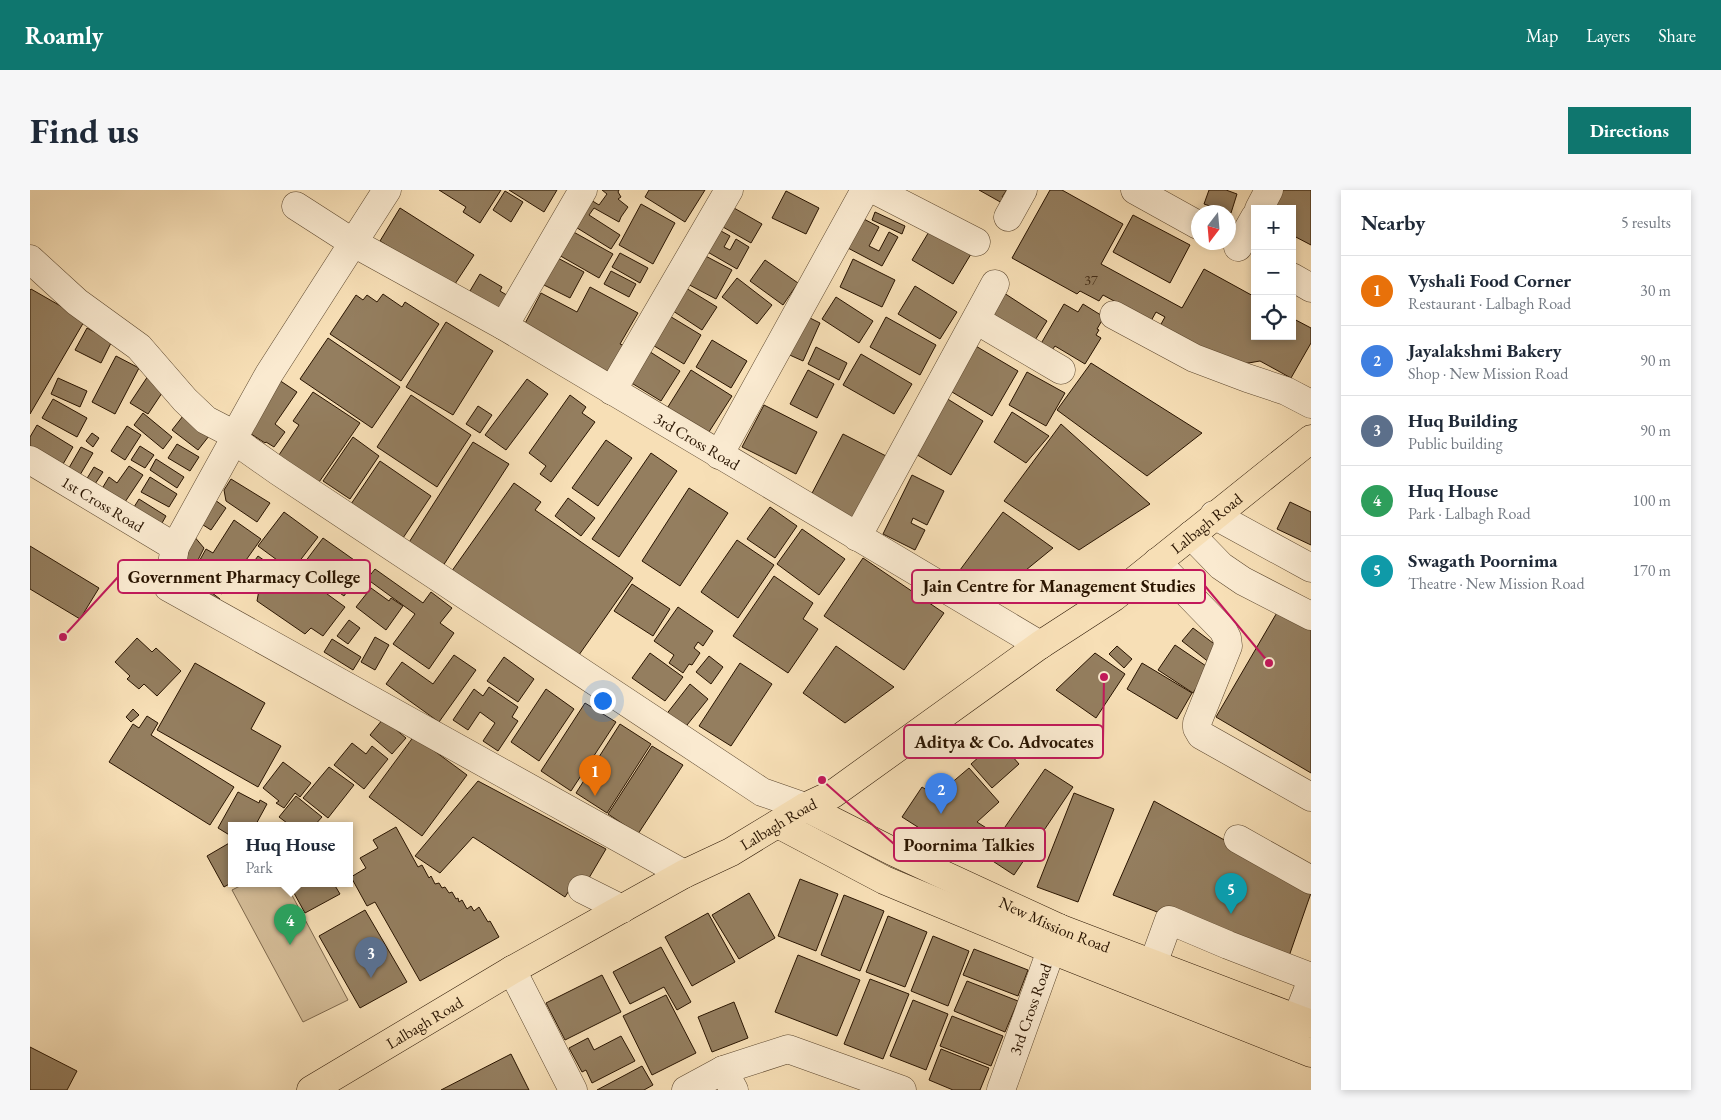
<!DOCTYPE html>
<meta charset="utf-8">
<style>
body{margin:0;font-family:"EB Garamond",serif;background:#f6f6f7;color:#1f2937}
.controls{position:absolute;right:15px;top:15px;display:grid;overflow:hidden;border-radius:0px;box-shadow:0 2px 8px #0003}
.controls button{width:45px;height:45px;display:grid;place-items:center;padding:0;border:0;border-bottom:1px solid #e0e1e3;background:#fff;color:#1f2937;font:25px sans-serif}
.compass{position:absolute;left:1161px;top:15px;width:45px;height:45px;border-radius:50%;background:#fff;box-shadow:0 2px 8px #0003;rotate:196deg}
.you{position:absolute;left:572px;top:510px;width:18px;height:18px;margin:-12px;border:4px solid #fff;border-radius:50%;background:#1a73e8;box-shadow:0 0 0 8px #1a73e833}
.badge{display:grid;place-items:center;width:32px;height:32px;border-radius:50%;background:#0f766e;color:#fff;font-size:16px;font-weight:700}
.pin{position:absolute;translate:-50% -41px;filter:drop-shadow(0 1px 2px #0008)}
.pin::after{content:'';position:absolute;top:26px;width:18px;height:15px;background:inherit;clip-path:polygon(0 0,100% 0,50% 100%)}
.popup{position:absolute;left:198px;top:632px;width:125px;height:65px;box-sizing:border-box;display:grid;place-content:center;border-radius:0px;background:#fff;filter:drop-shadow(0 1px 4px #0005);font-size:16px;white-space:nowrap;color:#747a83}
.popup b{font-size:19px;color:#1f2937}
.popup::after{content:'';position:absolute;left:50%;top:100%;margin-left:-10px;border:10px solid transparent;border-top-color:#fff}
.list{margin:0;padding:0;list-style:none}
h2{display:flex;justify-content:space-between;align-items:center;height:65px;margin:0;padding:0 20px;font-size:21px}
h2 small{font-size:16px;font-weight:400;color:#747a83}
.list li{display:grid;grid-template-columns:32px 1fr auto;gap:15px;align-items:center;box-sizing:border-box;height:70px;padding:0 20px;border-top:1px solid #e0e1e3}
.list b{display:block;font-size:19px;white-space:nowrap}
.list p{margin:0;font-size:16px;white-space:nowrap;color:#747a83}
.list em{font-size:16px;font-style:normal;color:#747a83}
.icon{flex:none;width:28px;height:28px;fill:none;stroke:currentColor;stroke-width:2;stroke-linecap:round;stroke-linejoin:round}
.map{position:relative;flex:none;width:1281px;height:900px;overflow:hidden;border-radius:0px}
header{display:flex;align-items:center;gap:30px;box-sizing:border-box;height:70px;padding:0 25px;background:#0f766e;color:#fff}
header strong{font-size:24px}
nav{display:flex;gap:28px;margin-inline-start:auto;font-size:18px}
.intro{display:flex;align-items:center;justify-content:space-between;box-sizing:border-box;height:120px;padding:0 30px}
h1{margin:0;font-size:35px}
.button{padding:12px 22px;border-radius:0px;background:#0f766e;color:#fff;font-size:18px;font-weight:700}
main{display:flex;gap:30px;padding:0 30px}
aside{flex:1;background:#fff;border-radius:0px;box-shadow:0 2px 8px #0003}
.map>svg:first-child{display:block}
.green{fill:#d4bc97;stroke:#7e684c}
.building{fill:#947e5f;stroke:#291400}
.lines{fill:none;stroke-linecap:round;stroke-linejoin:round}
.minor-casing{stroke:#5c472e;stroke-width:29}
.major-casing{stroke:#291400;stroke-width:29}
.minor{stroke:#faead0;stroke-width:28}
.major{stroke:#f7dfb6;stroke-width:28}
.labels{text-anchor:middle;dominant-baseline:central;stroke-width:4;stroke-linejoin:round;paint-order:stroke}
.number-label{font-size:14px;fill:#442e18}
.street-label{font-size:16px;fill:#291400;stroke:#faead0}
.leader{fill:none;stroke:#c2185b;stroke-width:2}
.callout-dot{fill:#c2185b;stroke:#faead0;stroke-width:2}
.callout{fill:#faead0;stroke:#c2185b;stroke-width:2}
.callout-label{font-size:18px;text-anchor:middle;font-weight:bold;fill:#291400}
</style>
<header>
<strong>Roamly</strong>
<nav><a>Map</a><a>Layers</a><a>Share</a></nav>
</header>
<div class="intro"><h1>Find us</h1><a class="button">Directions</a></div>
<main>
<div class="map">
<svg width="1281" height="900" viewBox="0 0 1281 900">
<rect width="100%" height="100%" fill="#f7dfb6"/>
<filter id="stains"><feTurbulence type="fractalNoise" baseFrequency=".004" numOctaves="4"/><feColorMatrix values="0 0 0 0 .2 0 0 0 0 .09 0 0 0 0 .02 0 0 0 .5 -.17"/></filter>
<radialGradient id="worn" r=".72"><stop offset=".6" stop-color="#630" stop-opacity="0"/><stop offset="1" stop-color="#630" stop-opacity=".3"/></radialGradient>
<polygon class="green" points="214,694 256,694 318,810 273,832 202,700"/>
<g class="building">
<polygon points="409,0 471,0 450,33 433,22 436,17"/>
<polygon points="479,0 527,0 514,22"/>
<polygon points="572,0 589,0 588,2 591,7 588,9 598,17 591,27 589,32 564,18 559,25 590,45 581,59 544,36 556,7 569,15 577,4"/>
<polygon points="619,0 675,0 655,32 615,7"/>
<polygon points="949,0 988,0 985,5 976,1 972,7 983,13 981,18"/>
<polygon points="1020,0 1032,0 1093,34 1071,74 1152,118 1174,79 1225,107 1225,146 1262,146 1262,128 1281,138 1281,153 1261,188 1230,171 1207,175 1126,143 1135,127 1126,122 1121,131 1073,105 1069,111 1050,101 1047,104 982,68"/>
<polygon points="1179,0 1196,0 1207,4 1201,23 1174,14"/>
<polygon points="1247,0 1281,0 1281,55 1262,45 1262,19 1237,19"/>
<polygon points="475,1 493,12 481,32 463,20"/>
<polygon points="756,1 789,18 776,44 742,28"/>
<polygon points="611,14 645,33 623,74 589,55"/>
<polygon points="697,14 732,34 721,53 686,33"/>
<polygon points="370,18 444,65 423,97 350,51"/>
<polygon points="845,22 875,36 872,44 842,30"/>
<polygon points="1103,25 1160,55 1140,93 1083,62"/>
<polygon points="832,28 849,37 839,56 849,61 859,42 868,47 852,76 816,57"/>
<polygon points="682,36 700,46 694,57 700,60 706,49 719,57 707,79 669,57"/>
<polygon points="540,40 583,64 569,88 527,64"/>
<polygon points="900,40 941,64 923,94 882,70"/>
<polygon points="668,62 702,80 686,109 652,91"/>
<polygon points="590,63 618,78 610,93 582,77"/>
<polygon points="524,66 554,82 540,108 510,93"/>
<polygon points="823,69 865,90 852,117 810,97"/>
<polygon points="735,70 768,93 753,115 720,91"/>
<polygon points="581,81 606,94 599,107 574,94"/>
<polygon points="450,84 472,97 470,101 480,107 470,125 437,106"/>
<polygon points="707,88 742,115 727,134 692,107"/>
<polygon points="651,95 687,117 672,140 637,117"/>
<polygon points="885,96 927,122 910,149 868,124"/>
<polygon points="560,97 608,123 590,154 595,156 577,188 491,141 511,103 547,122"/>
<polygon points="1,99 55,130 0,224 0,100"/>
<polygon points="974,103 1017,131 1002,155 958,127"/>
<polygon points="353,104 372,117 375,112 409,134 371,191 300,144 326,105 333,110 337,105 347,112"/>
<polygon points="806,107 843,131 829,153 792,129"/>
<polygon points="1034,114 1048,122 1053,114 1074,127 1067,139 1069,140 1066,145 1071,148 1055,174 1025,156 1020,163 1009,157"/>
<polygon points="633,122 671,145 654,174 616,151"/>
<polygon points="770,123 790,133 773,171 753,162"/>
<polygon points="856,127 906,155 890,185 840,157"/>
<polygon points="416,132 463,161 423,225 376,197"/>
<polygon points="57,138 82,151 71,173 45,160"/>
<polygon points="298,148 370,197 342,238 270,189"/>
<polygon points="682,150 717,171 701,198 666,177"/>
<polygon points="944,155 988,181 962,226 917,199"/>
<polygon points="786,157 817,173 809,190 778,174"/>
<polygon points="614,158 650,181 631,211 595,189"/>
<polygon points="831,164 882,194 864,224 813,195"/>
<polygon points="86,166 109,178 85,224 62,212"/>
<polygon points="1061,173 1172,243 1117,286 1027,220"/>
<polygon points="661,180 702,206 677,245 636,220"/>
<polygon points="778,180 804,194 787,228 760,214"/>
<polygon points="997,182 1035,203 1016,236 979,215"/>
<polygon points="120,183 138,194 118,224 100,213"/>
<polygon points="28,188 57,201 50,217 21,204"/>
<polygon points="497,189 518,204 476,260 455,245"/>
<polygon points="249,190 267,202 245,234 255,242 244,257 236,252 235,253 215,240"/>
<polygon points="283,202 330,233 287,295 247,268 269,235 263,231"/>
<polygon points="381,205 441,245 407,297 347,257"/>
<polygon points="540,205 556,217 552,223 565,232 521,292 510,284 516,276 499,263"/>
<polygon points="916,208 953,231 921,285 884,263"/>
<polygon points="23,209 57,228 47,247 12,228"/>
<polygon points="734,215 787,242 766,284 712,257"/>
<polygon points="448,216 462,225 450,243 436,234"/>
<polygon points="982,222 1019,246 996,273 964,252"/>
<polygon points="113,223 142,247 133,259 104,235"/>
<polygon points="153,226 179,246 168,260 142,240"/>
<polygon points="1031,234 1120,314 1049,360 974,311"/>
<polygon points="7,235 43,257 29,281 0,263 0,247"/>
<polygon points="97,236 111,245 95,270 81,261"/>
<polygon points="62,243 69,248 63,257 56,251"/>
<polygon points="813,244 858,267 824,331 780,307"/>
<polygon points="323,247 349,266 320,309 293,291"/>
<polygon points="576,250 602,268 568,316 542,298"/>
<polygon points="443,252 479,274 411,379 376,357"/>
<polygon points="147,254 169,267 160,281 138,268"/>
<polygon points="110,256 124,265 115,278 101,270"/>
<polygon points="51,257 63,263 47,290 36,283"/>
<polygon points="621,263 647,281 589,367 562,349"/>
<polygon points="126,269 154,287 147,298 120,280"/>
<polygon points="350,271 401,306 371,351 319,317"/>
<polygon points="99,276 113,285 89,321 67,307 79,287 87,293"/>
<polygon points="64,277 73,282 61,300 53,295"/>
<polygon points="882,285 914,301 897,335 883,328 881,333 895,340 885,360 853,344"/>
<polygon points="120,287 147,304 139,317 111,302"/>
<polygon points="201,289 240,313 227,332 196,311 194,300"/>
<polygon points="484,293 511,312 505,320 603,388 544,472 419,385"/>
<polygon points="659,298 698,323 650,396 612,371"/>
<polygon points="538,308 565,328 551,346 525,326"/>
<polygon points="109,309 136,326 127,342 99,325"/>
<polygon points="185,310 196,318 181,340 170,333"/>
<polygon points="1260,312 1281,322 1281,355 1247,339"/>
<polygon points="740,317 767,336 745,368 717,349"/>
<polygon points="254,322 288,347 262,381 228,356"/>
<polygon points="973,322 1023,358 996,380 1002,390 996,399 968,414 927,384"/>
<polygon points="204,330 231,349 192,404 162,384 176,359 183,363"/>
<polygon points="772,339 815,369 789,405 747,374"/>
<polygon points="163,345 174,358 160,386 190,409 184,416 149,395"/>
<polygon points="293,348 334,377 314,406 272,376"/>
<polygon points="707,350 744,375 708,428 671,402"/>
<polygon points="0,356 69,398 50,429 0,399"/>
<polygon points="228,366 266,393 271,385 315,417 293,446 281,438 275,444 227,411 229,400 212,388"/>
<polygon points="833,368 914,423 874,480 794,426"/>
<polygon points="345,379 393,413 401,402 422,418 410,433 424,443 399,479 363,454 385,424 337,389"/>
<polygon points="744,386 783,413 773,429 788,439 758,483 703,446"/>
<polygon points="602,394 640,419 623,446 584,421"/>
<polygon points="341,398 359,411 361,408 373,416 356,440 326,417"/>
<polygon points="1252,414 1281,431 1281,583 1186,527"/>
<polygon points="648,417 683,441 673,456 668,452 664,458 670,463 662,475 659,474 653,483 639,473 644,465 624,451"/>
<polygon points="319,430 330,438 318,454 307,446"/>
<polygon points="1163,438 1191,459 1180,473 1152,451"/>
<polygon points="345,447 359,455 345,480 331,472"/>
<polygon points="107,448 122,462 126,458 151,481 127,506 114,494 109,499 97,489 100,486 85,472"/>
<polygon points="302,449 331,467 323,480 294,462"/>
<polygon points="1145,455 1179,478 1163,503 1128,480"/>
<polygon points="806,456 864,497 815,533 773,503"/>
<polygon points="1087,456 1102,469 1094,478 1079,464"/>
<polygon points="620,463 653,487 635,511 602,488"/>
<polygon points="1065,463 1095,484 1066,528 1026,500"/>
<polygon points="424,465 446,480 409,532 356,494 372,472 403,494"/>
<polygon points="679,466 693,477 681,494 666,482"/>
<polygon points="474,467 504,489 488,512 457,491"/>
<polygon points="165,473 235,513 221,539 251,556 228,597 127,540"/>
<polygon points="710,473 742,494 701,556 669,536"/>
<polygon points="1112,473 1162,503 1147,529 1097,499"/>
<polygon points="660,494 678,509 653,540 635,526"/>
<polygon points="459,497 488,517 482,527 488,531 468,561 453,551 465,533 450,522 438,540 423,530 444,499 453,506"/>
<polygon points="516,499 544,519 509,571 481,552"/>
<polygon points="555,513 586,532 541,601 511,581"/>
<polygon points="103,519 109,525 101,532 96,527"/>
<polygon points="117,526 128,533 121,545 204,597 180,635 79,572 103,534 109,538"/>
<polygon points="353,529 376,548 362,564 340,545"/>
<polygon points="590,534 621,554 577,623 546,603"/>
<polygon points="384,546 437,585 392,646 339,607"/>
<polygon points="968,550 989,574 962,598 941,574"/>
<polygon points="322,553 336,564 342,556 358,569 334,599 304,575"/>
<polygon points="622,556 653,575 608,644 578,624"/>
<polygon points="253,572 281,593 270,607 265,603 254,618 246,613 249,611 233,598"/>
<polygon points="299,577 324,595 298,628 273,608"/>
<polygon points="939,578 969,612 947,632 958,639 938,669 872,627 892,597 906,606"/>
<polygon points="1015,579 1043,597 984,685 955,666"/>
<polygon points="448,591 576,659 556,693 545,691 535,707 443,647 410,683 385,666"/>
<polygon points="208,602 229,613 230,610 237,614 225,636 201,636 201,646 188,638"/>
<polygon points="1044,603 1084,619 1048,712 1007,697"/>
<polygon points="266,606 292,627 284,636 261,636 249,627"/>
<polygon points="1124,611 1281,698 1281,703 1257,772 1083,705"/>
<polygon points="366,637 388,677 392,675 399,688 401,686 405,694 409,693 412,698 415,697 419,703 422,702 426,709 428,708 429,712 432,710 437,719 441,716 444,721 449,717 458,732 460,731 469,747 390,791 345,712 337,716 321,687 336,678 330,668 348,658 343,650"/>
<polygon points="201,652 201,693 194,697 177,666"/>
<polygon points="770,689 808,704 786,761 748,746"/>
<polygon points="259,694 304,694 310,704 275,723"/>
<polygon points="719,703 745,748 709,769 682,725"/>
<polygon points="814,705 854,721 830,781 791,765"/>
<polygon points="335,720 377,792 330,818 289,746"/>
<polygon points="678,723 705,772 662,796 635,747"/>
<polygon points="858,726 897,742 875,797 836,782"/>
<polygon points="903,746 939,761 918,816 881,801"/>
<polygon points="631,757 661,812 647,820 634,797 600,814 583,782"/>
<polygon points="944,759 998,780 988,806 933,785"/>
<polygon points="768,765 830,790 807,846 745,822"/>
<polygon points="572,785 591,822 535,850 516,813"/>
<polygon points="840,789 879,804 853,869 814,854"/>
<polygon points="937,791 988,811 975,842 924,821"/>
<polygon points="636,805 666,863 622,885 593,826"/>
<polygon points="883,810 918,824 896,880 860,866"/>
<polygon points="704,812 718,848 682,862 668,827"/>
<polygon points="922,826 973,846 961,876 910,856"/>
<polygon points="591,846 605,871 562,893 556,880 552,882 539,858 558,848 564,860"/>
<polygon points="0,857 47,881 37,900 0,900"/>
<polygon points="911,859 959,878 950,900 923,900 899,890"/>
<polygon points="481,864 499,900 411,900"/>
<polygon points="612,876 623,895 614,900 567,900"/>
</g>
<g class="lines">
<defs>
<g id="minor">
<polyline points="357,0 239,184 205,245 204,250 145,357 138,397 654,684"/>
<polyline points="845,0 946,52"/>
<polyline points="1105,0 1168,35"/>
<path id="s1" d="M 266,16 L 322,52 L 474,136 L 1010,455"/>
<polyline points="1229,19 1239,0"/>
<polyline points="978,27 993,0"/>
<polyline points="1208,57 1225,27"/>
<polyline points="0,69 47,112 109,157 155,210 176,230 205,245"/>
<polyline points="1262,87 1281,98"/>
<polyline points="1084,125 1164,168 1217,188 1256,201 1281,214"/>
<polyline points="946,130 1031,180"/>
<polyline points="474,136 553,0"/>
<polyline points="582,201 699,0"/>
<polyline points="204,250 248,281 732,602 775,617"/>
<polyline points="689,265 835,0"/>
<path id="s2" d="M 0,270 L 145,357"/>
<polyline points="1184,325 1281,378"/>
<polyline points="1161,345 1191,376 1213,391 1281,426"/>
<polyline points="827,347 965,94"/>
<polyline points="1127,372 1193,440 1197,448 1198,456 1167,533 1167,538 1171,545 1281,607"/>
<polyline points="1208,649 1281,690"/>
<polyline points="552,699 592,719"/>
<polyline points="1123,774 1139,730 1198,755 1281,787"/>
<polyline points="482,780 543,900"/>
<polyline points="1267,828 1281,792"/>
<polyline points="693,880 704,900"/>
<polyline points="656,900 693,880 758,859 872,900"/>
<path id="s3" d="M 971,900 L 1029,738"/>
</g>
<g id="major">
<path id="s4" d="M 775,617 L 862,661 L 1029,738 L 1281,834"/>
<polyline points="748,634 854,690 1022,760 1281,863"/>
<path id="s5" d="M 281,900 L 482,780 L 654,684 L 701,662 L 775,617 L 803,604 L 1010,455 L 1084,407 L 1281,249"/>
</g>
</defs>
<use href="#minor" class="minor-casing"/>
<use href="#major" class="major-casing"/>
<use href="#minor" class="minor"/>
<use href="#major" class="major"/>
</g>
<g class="labels">
<g class="number-label">
<text x="1061" y="90">37</text>
</g>
<g class="street-label">
<text stroke="none"><textPath href="#s1" startOffset="465">3rd Cross Road</textPath></text>
<text stroke="none"><textPath href="#s2" startOffset="85">1st Cross Road</textPath></text>
<text stroke="none"><textPath href="#s5" startOffset="1062">Lalbagh Road</textPath></text>
<text stroke="none"><textPath href="#s5" startOffset="538">Lalbagh Road</textPath></text>
<text stroke="none"><textPath href="#s4" startOffset="276">New Mission Road</textPath></text>
<text stroke="none"><textPath href="#s3" startOffset="86">3rd Cross Road</textPath></text>
<text stroke="none"><textPath href="#s5" startOffset="132">Lalbagh Road</textPath></text>
</g>
</g>
<path class="leader" d="M33 447L88 387M1239 473L1175 396M1074 487L1073 551M792 590L864 654"/>
<g class="callout-dot">
<circle cx="33" cy="447" r="5"/>
<circle cx="1239" cy="473" r="5"/>
<circle cx="1074" cy="487" r="5"/>
<circle cx="792" cy="590" r="5"/>
</g>
<g class="callout">
<rect x="88" y="370" width="252" height="33" rx="5"/>
<rect x="882" y="380" width="293" height="33" rx="5"/>
<rect x="874" y="535" width="199" height="33" rx="5"/>
<rect x="864" y="638" width="151" height="33" rx="5"/>
</g>
<g class="callout-label">
<text x="214" y="393">Government Pharmacy College</text>
<text x="1029" y="402">Jain Centre for Management Studies</text>
<text x="974" y="558">Aditya &amp; Co. Advocates</text>
<text x="939" y="661">Poornima Talkies</text>
</g>
<rect width="100%" height="100%" filter="url(#stains)"/>
<rect width="100%" height="100%" fill="url(#worn)"/>
</svg>
<div class="controls">
<button>+</button>
<button>−</button>
<button><svg class="icon" aria-label="locate" viewBox="0 0 24 24"><circle cx="12" cy="12" r="6"/><path d="M12 2v4M12 18v4M2 12h4M18 12h4"/></svg></button>
</div>
<svg class="compass" viewBox="-18 -18 36 36"><path d="M0-13l5 13h-10z" fill="#e53935"/><path d="M0 13l5-13h-10z" fill="#747a83"/></svg>
<div class="you"></div>
<div class="pin badge" style="left:565px;top:606px;background:#e8710a">1</div>
<div class="pin badge" style="left:911px;top:624px;background:#3f7fe0">2</div>
<div class="pin badge" style="left:341px;top:788px;background:#5c6f8a">3</div>
<div class="pin badge" style="left:260px;top:755px;background:#2e9e5b">4</div>
<div class="popup"><b>Huq House</b>Park</div>
<div class="pin badge" style="left:1201px;top:724px;background:#0f9aa8">5</div>
</div>
<aside>
<h2>Nearby<small>5 results</small></h2>
<ul class="list">
<li><span class="badge" style="background:#e8710a">1</span><div><b>Vyshali Food Corner</b><p>Restaurant · Lalbagh Road</p></div><em>30 m</em></li>
<li><span class="badge" style="background:#3f7fe0">2</span><div><b>Jayalakshmi Bakery</b><p>Shop · New Mission Road</p></div><em>90 m</em></li>
<li><span class="badge" style="background:#5c6f8a">3</span><div><b>Huq Building</b><p>Public building</p></div><em>90 m</em></li>
<li><span class="badge" style="background:#2e9e5b">4</span><div><b>Huq House</b><p>Park · Lalbagh Road</p></div><em>100 m</em></li>
<li><span class="badge" style="background:#0f9aa8">5</span><div><b>Swagath Poornima</b><p>Theatre · New Mission Road</p></div><em>170 m</em></li>
</ul>
</aside>
</main>
